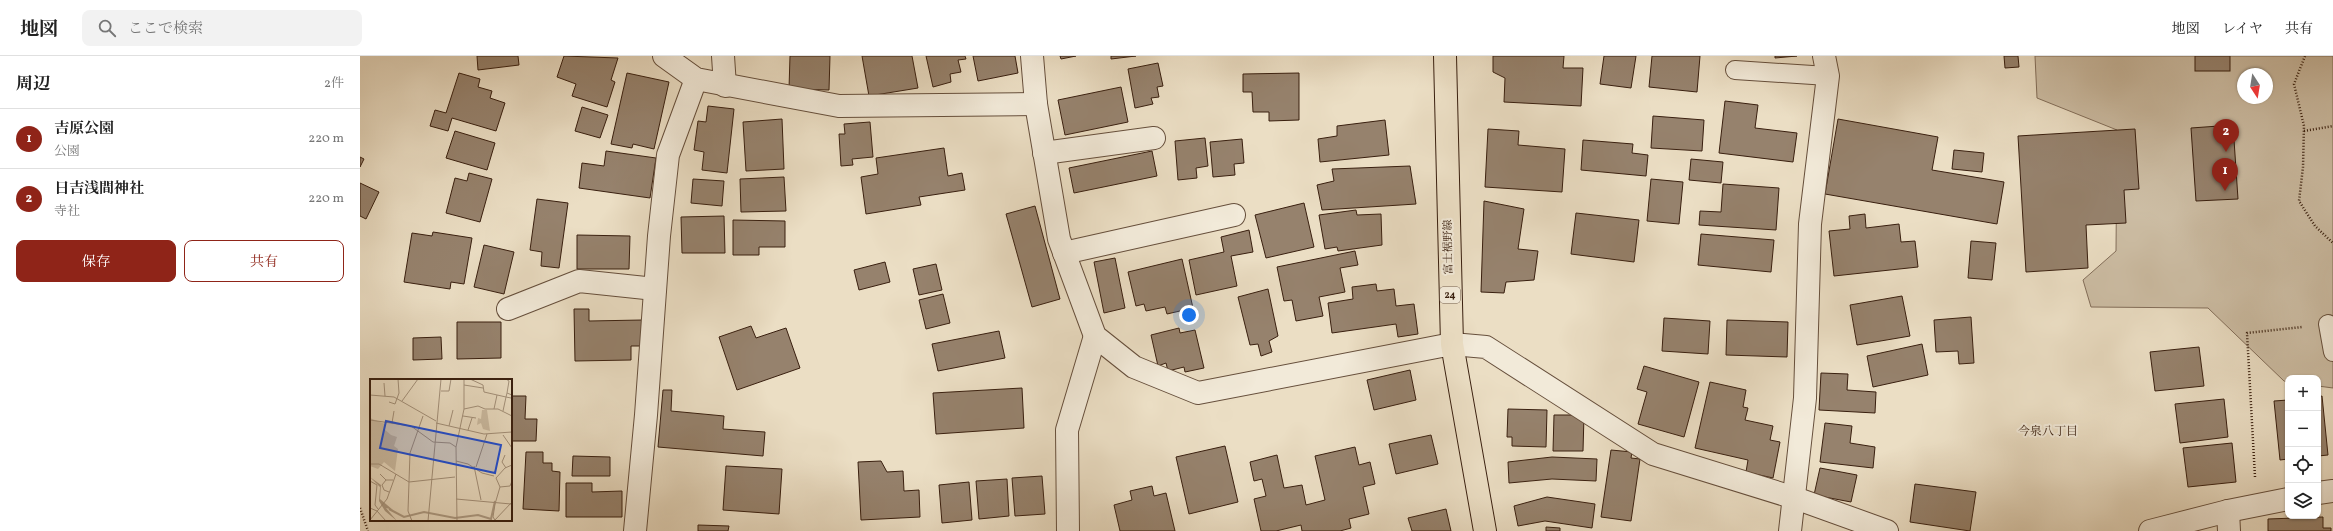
<!DOCTYPE html>
<html lang="ja">
<meta charset="utf-8">
<style>
body{margin:0;font-family:Vollkorn,"Noto Serif JP",serif;background:#f2f2f2;color:#222}
.controls{position:absolute;right:12px;bottom:12px;display:grid;overflow:hidden;border-radius:8px;box-shadow:0 1px 3px #0004}
.controls button{width:36px;height:36px;display:grid;place-items:center;padding:0;border:0;border-bottom:1px solid #e0e0e0;background:#fff;color:#222;font:20px sans-serif}
.compass{position:absolute;left:1877px;top:12px;width:36px;height:36px;border-radius:50%;background:#fff;box-shadow:0 1px 3px #0004;rotate:168deg}
.you{position:absolute;left:829px;top:259px;width:14px;height:14px;margin:-10px;border:3px solid #fff;border-radius:50%;background:#1a73e8;box-shadow:0 0 0 6px #1a73e833}
.badge{display:grid;place-items:center;width:26px;height:26px;border-radius:50%;background:#8f2418;color:#fff;font-size:13px;font-weight:700}
.pin{position:absolute;translate:-50% -33px;filter:drop-shadow(0 1px 2px #0008)}
.pin::after{content:'';position:absolute;top:21px;width:14px;height:12px;background:inherit;clip-path:polygon(0 0,100% 0,50% 100%)}
.list{margin:0;padding:0;list-style:none}
h2{display:flex;justify-content:space-between;align-items:center;height:52px;margin:0;padding:0 16px;font-size:17px}
h2 small{font-size:13px;font-weight:400;color:#767676}
.list li{display:grid;grid-template-columns:26px 1fr auto;gap:12px;align-items:center;box-sizing:border-box;height:60px;padding:0 16px;border-top:1px solid #e0e0e0}
.list b{display:block;font-size:15px;white-space:nowrap}
.list p{margin:0;font-size:13px;white-space:nowrap;color:#767676}
.list em{font-size:13px;font-style:normal;color:#767676}
.actions{display:flex;gap:8px;padding:12px 16px}
.actions a{flex:1;padding:9px 0;border:1px solid #8f2418;border-radius:8px;text-align:center;font-size:14px;color:#8f2418}
.actions .main{background:#8f2418;color:#fff}
.icon{flex:none;width:22px;height:22px;fill:none;stroke:currentColor;stroke-width:2;stroke-linecap:round;stroke-linejoin:round}
.map{position:relative;flex:none;width:1973px;height:475px;overflow:hidden}
header{display:flex;align-items:center;gap:24px;box-sizing:border-box;height:56px;padding:0 20px;background:#fff;border-bottom:1px solid #e0e0e0}
header strong{font-size:19px}
nav{display:flex;gap:22px;margin-inline-start:auto;font-size:14px}
.search{width:280px;height:36px;background:#f2f2f2;display:flex;align-items:center;gap:10px;box-sizing:border-box;padding:0 14px;border-radius:8px;color:#767676;font-size:15px}
main{display:flex}
aside{flex:1;background:#fff}
.map>svg:first-child{display:block}
.green{fill:#cdbea5;stroke:#836e5a;fill-rule:evenodd}
.building{fill:#96826d;stroke:#391f0f}
.lines{fill:none;stroke-linecap:round;stroke-linejoin:round}
.service-casing{stroke:#664f3c;stroke-width:20}
.minor-casing{stroke:#664f3c;stroke-width:24}
.primary-casing{stroke:#391f0f;stroke-width:24}
.path{stroke:#391f0f;stroke-width:2.5;stroke-dasharray:1 2;stroke-linecap:butt}
.service{stroke:#f2ead9;stroke-width:18}
.minor{stroke:#f2ead9;stroke-width:22}
.primary{stroke:#ebdec4;stroke-width:22}
.labels{text-anchor:middle;dominant-baseline:central;stroke-width:4;stroke-linejoin:round;paint-order:stroke}
.shield{fill:#f2ead9;stroke:#705c4c;stroke-width:1}
.shield-label{font-size:10px;font-weight:bold;fill:#391f0f}
.street-label{font-size:11px;fill:#391f0f;stroke:#f2ead9}
.neighbourhood-label{font-size:12px;fill:#391f0f;stroke:#f2ead9}
.inset-river{fill:none;stroke:#ae9d86;stroke-width:2}
.inset-road{fill:none;stroke:#a4927c;stroke-width:1}
.view{fill:#1d4ed8;fill-opacity:0.15;stroke:#1d4ed8;stroke-width:2}
.inset-edge{fill:none;stroke:#391f0f;stroke-width:2}
</style>
<header>
<strong>地図</strong>
<div class="search"><svg class="icon" aria-label="search" viewBox="0 0 24 24"><circle cx="10" cy="10" r="6"/><path d="M15 15l6 6"/></svg>ここで検索</div>
<nav><a>地図</a><a>レイヤ</a><a>共有</a></nav>
</header>
<main>
<aside>
<h2>周辺<small>2件</small></h2>
<ul class="list">
<li><span class="badge">1</span><div><b>吉原公園</b><p>公園</p></div><em>220 m</em></li>
<li><span class="badge">2</span><div><b>日吉浅間神社</b><p>寺社</p></div><em>220 m</em></li>
</ul>
<div class="actions"><a class="main">保存</a><a>共有</a></div>
</aside>
<div class="map">
<svg width="1973" height="475" viewBox="0 0 1973 475">
<rect width="100%" height="100%" fill="#ebdec4"/>
<filter id="stains"><feTurbulence type="fractalNoise" baseFrequency=".005" numOctaves="4"/><feColorMatrix values="0 0 0 0 .2 0 0 0 0 .09 0 0 0 0 .02 0 0 0 .5 -.17"/></filter>
<radialGradient id="worn" r=".72"><stop offset=".6" stop-color="#630" stop-opacity="0"/><stop offset="1" stop-color="#630" stop-opacity=".3"/></radialGradient>
<path class="green" d="M 1675,0 L 1973,0 L 1973,332 L 1958,330 L 1958,322 L 1928,322 L 1928,326 L 1924,325 L 1848,252 L 1731,251 L 1723,224 L 1756,195 L 1757,74 L 1677,42 ZM 1883,18 L 1907,18 L 1907,42 L 1883,42 Z"/>
<g class="building">
<polygon points="117,0 158,0 159,9 118,14"/>
<polygon points="204,0 258,2 251,24 255,26 247,51 212,40 216,28 197,21"/>
<polygon points="430,0 470,0 469,34 429,33"/>
<polygon points="502,0 552,0 558,32 509,40"/>
<polygon points="566,0 605,0 606,3 598,4 601,16 590,18 591,26 573,31"/>
<polygon points="613,0 655,0 658,17 618,25"/>
<polygon points="700,0 716,0 701,3"/>
<polygon points="751,0 776,0 751,3"/>
<polygon points="1133,0 1204,0 1203,12 1223,12 1221,50 1144,46 1145,22 1133,16"/>
<polygon points="1244,0 1276,0 1271,32 1240,28"/>
<polygon points="1292,0 1340,0 1337,36 1289,31"/>
<polygon points="1415,0 1437,0 1415,2"/>
<polygon points="1644,0 1658,0 1659,11 1645,12"/>
<rect x="1835" y="0" width="35" height="15"/>
<polygon points="798,7 803,30 797,31 799,41 791,42 793,48 775,52 768,13"/>
<polygon points="99,17 120,23 118,31 132,35 130,42 145,47 136,75 92,62 88,75 70,70 75,54 86,57"/>
<polygon points="267,17 309,26 294,93 273,88 272,92 251,88"/>
<polygon points="939,17 939,64 909,65 909,56 893,56 892,36 883,36 883,18"/>
<polygon points="761,31 768,66 705,79 698,44"/>
<polygon points="1365,45 1398,49 1395,72 1437,77 1433,106 1359,97"/>
<polygon points="348,50 374,53 367,117 342,114 344,96 334,94 338,65 346,66"/>
<polygon points="222,51 248,59 240,82 215,75"/>
<polygon points="1293,60 1344,64 1342,95 1291,92"/>
<polygon points="422,63 424,113 386,115 383,66"/>
<polygon points="1478,63 1578,81 1572,114 1644,126 1637,168 1465,138"/>
<polygon points="1025,64 1029,99 960,106 958,83 977,80 977,70"/>
<polygon points="510,66 513,101 492,103 493,109 481,110 479,78 485,78 484,68"/>
<polygon points="1873,69 1878,143 1836,145 1831,72"/>
<polygon points="1128,73 1159,75 1158,89 1205,93 1202,136 1125,131"/>
<polygon points="1775,73 1779,133 1764,134 1766,167 1726,169 1728,212 1666,216 1658,80"/>
<polygon points="95,75 135,87 127,114 86,102"/>
<polygon points="845,82 848,110 836,112 837,122 818,124 815,85"/>
<polygon points="882,83 884,107 874,108 875,119 853,121 850,86"/>
<polygon points="1223,84 1273,88 1272,97 1288,99 1286,120 1221,114"/>
<polygon points="584,92 588,120 602,117 605,134 559,141 561,149 506,158 501,121 518,118 516,102"/>
<polygon points="1594,94 1624,97 1622,116 1592,113"/>
<polygon points="246,95 296,102 290,142 219,132 222,107 244,110"/>
<polygon points="792,95 797,120 714,137 709,112"/>
<polygon points="0,101 4,103 0,111"/>
<polygon points="1331,103 1363,106 1361,127 1329,124"/>
<polygon points="1050,110 1056,148 962,154 957,129 974,125 972,113"/>
<polygon points="109,117 132,123 120,166 86,157 95,122 107,125"/>
<polygon points="424,121 426,155 381,156 380,123"/>
<polygon points="333,123 364,125 362,150 331,147"/>
<polygon points="1291,123 1323,126 1319,168 1287,165"/>
<polygon points="0,127 19,136 6,163 0,160"/>
<polygon points="1363,128 1419,132 1416,174 1339,169 1340,155 1361,156"/>
<polygon points="177,143 208,147 199,212 181,210 182,196 170,194"/>
<polygon points="1124,145 1164,153 1158,193 1178,195 1174,224 1146,226 1144,237 1121,236"/>
<polygon points="944,147 954,191 906,202 895,159"/>
<polygon points="675,150 700,243 672,251 646,158"/>
<polygon points="996,154 997,159 1021,158 1022,189 978,195 977,191 965,193 959,159"/>
<polygon points="1216,157 1279,164 1274,206 1211,198"/>
<polygon points="1505,158 1506,172 1539,168 1541,186 1555,185 1558,211 1474,220 1469,175 1490,173 1489,160"/>
<polygon points="364,160 365,197 322,197 321,161"/>
<polygon points="373,164 425,165 425,191 399,191 399,199 373,199"/>
<polygon points="889,174 893,196 871,200 877,230 836,239 829,204 864,196 861,181"/>
<polygon points="73,176 112,182 104,228 91,226 90,233 44,226 52,177 72,180"/>
<polygon points="1341,178 1414,184 1411,216 1338,209"/>
<polygon points="217,179 270,180 269,213 217,213"/>
<polygon points="1611,185 1636,187 1632,224 1608,222"/>
<polygon points="124,189 154,196 144,238 114,231"/>
<polygon points="995,195 998,209 980,212 985,236 959,241 963,260 936,265 932,244 924,245 917,211"/>
<polygon points="755,202 765,252 744,257 734,206"/>
<polygon points="822,203 833,252 807,258 805,251 786,255 784,248 776,250 768,216"/>
<polygon points="525,206 530,226 499,234 494,214"/>
<polygon points="576,208 582,234 559,239 553,213"/>
<polygon points="1016,228 1017,235 1034,233 1036,250 1054,248 1058,278 1038,281 1036,268 972,277 968,247 993,243 992,231"/>
<polygon points="908,233 918,280 909,285 912,296 901,300 898,288 890,289 878,241"/>
<polygon points="583,238 590,267 566,273 559,244"/>
<polygon points="1542,240 1550,280 1497,289 1490,249"/>
<polygon points="214,253 229,253 229,265 282,264 282,290 271,290 271,304 215,305"/>
<polygon points="1611,261 1614,307 1599,308 1598,295 1576,296 1574,264"/>
<polygon points="1304,262 1350,265 1348,298 1302,295"/>
<polygon points="1367,264 1428,266 1427,301 1366,299"/>
<polygon points="97,266 141,266 141,302 97,303"/>
<polygon points="391,270 396,282 426,272 440,312 377,334 359,281"/>
<polygon points="819,272 820,277 835,274 844,312 825,316 824,311 808,315 806,307 798,310 791,279"/>
<polygon points="639,275 645,302 578,315 572,288"/>
<polygon points="81,281 82,303 53,304 53,282"/>
<polygon points="1562,288 1568,319 1513,331 1507,300"/>
<polygon points="1839,291 1844,330 1795,335 1790,296"/>
<polygon points="1284,310 1339,326 1324,381 1278,368 1287,336 1277,333"/>
<polygon points="1050,314 1056,344 1014,354 1007,324"/>
<polygon points="1461,317 1488,318 1487,334 1516,336 1515,357 1459,354"/>
<polygon points="1350,326 1386,334 1383,351 1388,352 1385,364 1413,370 1410,384 1420,386 1413,422 1386,416 1388,404 1335,392"/>
<polygon points="662,332 664,372 576,378 573,337"/>
<polygon points="303,334 312,334 311,355 364,360 363,373 405,376 403,400 298,391"/>
<polygon points="151,340 166,340 165,363 177,363 176,385 151,385"/>
<polygon points="1962,340 1968,399 1958,400 1958,341"/>
<polygon points="1864,343 1868,381 1820,387 1815,348"/>
<polygon points="1928,344 1928,403 1920,404 1914,345"/>
<polygon points="1148,353 1187,354 1186,391 1152,390 1152,381 1147,381"/>
<polygon points="1194,359 1224,359 1223,395 1193,395"/>
<polygon points="1465,367 1492,370 1490,387 1515,391 1513,412 1460,406"/>
<polygon points="1071,379 1078,408 1036,418 1029,388"/>
<polygon points="1872,387 1876,426 1828,431 1823,392"/>
<polygon points="865,390 878,446 829,458 816,401"/>
<polygon points="995,391 999,409 1010,406 1015,428 1003,431 1009,458 989,463 991,472 980,475 942,475 941,469 916,475 901,475 894,443 906,440 902,423 894,425 890,406 917,399 924,432 942,429 946,449 965,444 955,400"/>
<polygon points="1251,394 1272,396 1271,402 1280,403 1271,465 1241,461"/>
<polygon points="166,396 183,396 183,407 192,407 192,415 200,416 199,455 163,453"/>
<polygon points="213,400 250,401 250,420 212,420"/>
<polygon points="1192,401 1237,403 1236,425 1192,423 1149,427 1148,406"/>
<polygon points="521,405 527,416 543,415 544,435 559,434 560,461 501,464 498,406"/>
<polygon points="366,410 422,413 419,458 363,454"/>
<polygon points="1460,412 1497,419 1491,446 1454,439"/>
<polygon points="682,420 685,458 655,460 652,422"/>
<polygon points="647,423 649,460 619,463 616,425"/>
<polygon points="609,426 612,464 582,467 579,429"/>
<polygon points="206,427 232,427 232,436 262,435 262,461 206,461"/>
<polygon points="1555,428 1616,436 1610,475 1550,466"/>
<polygon points="792,430 794,440 806,437 815,475 760,475 754,449 772,444 770,435"/>
<polygon points="1187,441 1235,448 1232,472 1185,465 1158,470 1154,450"/>
<polygon points="1086,453 1091,475 1052,475 1048,462"/>
<polygon points="1963,461 1963,472 1971,472 1971,475 1908,475 1908,463"/>
<polygon points="338,469 369,470 368,475 338,475"/>
<polygon points="1186,471 1200,472 1200,475 1186,475"/>
</g>
<g class="lines">
<defs>
<g id="service">
<polyline points="1375,14 1468,20"/>
<polyline points="1968,268 1973,296"/>
</g>
<g id="minor">
<polyline points="304,0 336,23 479,50 676,48"/>
<polyline points="363,0 365,30"/>
<polyline points="672,0 676,48 699,183 735,280 774,311 838,337 1092,288 1126,291 1293,398 1435,442 1527,475"/>
<polyline points="684,97 794,82"/>
<polyline points="704,197 874,159"/>
<polyline points="148,253 219,225 295,233"/>
<polyline points="1958,437 1973,435"/>
<polyline points="1868,455 1869,475"/>
<polyline points="275,475 286,359 299,180 308,99 336,23"/>
<polyline points="708,475 707,374 735,280"/>
<polyline points="1430,475 1445,342 1450,168 1468,20 1464,0"/>
<polyline points="1790,475 1868,455 1928,443"/>
</g>
<polyline id="primary" points="1085,0 1092,288 1125,475"/>
</defs>
<use href="#service" class="service-casing"/>
<use href="#minor" class="minor-casing"/>
<use href="#primary" class="primary-casing"/>
<g class="path">
<polyline points="1945,0 1934,28 1944,70 1943,111 1939,145 1955,170 1973,187"/>
<polyline points="1944,75 1973,70"/>
<polyline points="1895,421 1887,277 1942,271"/>
<polyline points="0,452 8,475"/>
</g>
<use href="#service" class="service"/>
<use href="#minor" class="minor"/>
<use href="#primary" class="primary"/>
</g>
<g class="labels">
<rect class="shield" x="1080" y="231" width="20" height="16" rx="3"/>
<g class="shield-label">
<text x="1090" y="239">24</text>
</g>
<g class="street-label">
<text transform="translate(1089 191) rotate(-91)">富士裾野線</text>
</g>
<g class="neighbourhood-label">
<text x="1688" y="376">今泉八丁目</text>
</g>
</g>
<g transform="translate(10 323)">
<rect width="142" height="142" fill="#ebdec4"/>
<path d="M 112,31 L 117,31 L 120,52 L 113,50 L 111,44 L 107,46 L 108,39 L 111,40 ZM 0,39 L 15,45 L 14,50 L 21,56 L 27,58 L 24,67 L 28,70 L 25,92 L 14,83 L 8,90 L 0,87 Z" fill="#cdbea5"/>
<path d="M 0,98 L 11,106 L 10,120 L 23,131 L 16,129 L 27,142 L 15,132 L 9,122 L 10,108 Z" fill="#ae9d86"/>
<path class="inset-river" d="M 19,130 L 34,138 L 54,133 L 85,139 L 108,136 L 121,140 L 125,122"/>
<path class="inset-road" d="M 100,0 L 113,6 L 114,13 L 136,18 L 137,14 L 142,16M 136,0 L 139,2 L 137,14M 14,4 L 15,17M 94,6 L 113,9M 71,12 L 79,12 L 81,0M 0,16 L 24,18 L 66,42M 32,22 L 48,0M 19,23 L 25,25 L 29,14 L 28,0M 94,30 L 108,27 L 115,30 L 128,30 L 142,37M 124,30 L 127,16M 133,32 L 136,18 L 141,19M 93,37 L 106,39M 0,41 L 41,47 L 63,63 L 80,64 L 86,68M 22,44 L 24,32M 66,44 L 114,55 L 142,53M 79,47 L 83,31M 98,51 L 102,39M 133,56 L 142,69M 135,76 L 132,83 L 136,89M 86,82 L 98,85 L 112,94 L 124,97M 0,85 L 9,85 L 39,103 L 85,98M 104,87 L 111,121M 106,88 L 117,55M 10,95 L 16,101 L 23,101M 16,101 L 12,106 L 14,111 L 19,113M 0,102 L 7,106 L 5,126 L 8,130M 130,108 L 140,107 L 142,102M 86,120 L 141,125M 0,129 L 7,132 L 16,142M 0,141 L 17,120 L 26,95M 125,141 L 123,138 L 125,125 L 130,108 L 126,99 L 135,89 L 142,86M 42,142 L 38,132 L 40,74 L 53,37M 58,142 L 71,0M 87,142 L 86,68 L 94,30 L 94,0M 124,142 L 142,123"/>
<path class="view" d="M 16,42 L 131,66 L 125,94 L 10,69 Z"/>
<rect width="142" height="142" class="inset-edge"/>
</g>
<rect width="100%" height="100%" filter="url(#stains)"/>
<rect width="100%" height="100%" fill="url(#worn)"/>
</svg>
<div class="controls">
<button>+</button>
<button>−</button>
<button><svg class="icon" aria-label="locate" viewBox="0 0 24 24"><circle cx="12" cy="12" r="6"/><path d="M12 2v4M12 18v4M2 12h4M18 12h4"/></svg></button>
<button><svg class="icon" aria-label="layers" viewBox="0 0 24 24"><path d="M12 4l9 5-9 5-9-5zM3 14l9 5 9-5"/></svg></button>
</div>
<svg class="compass" viewBox="-18 -18 36 36"><path d="M0-13l5 13h-10z" fill="#e53935"/><path d="M0 13l5-13h-10z" fill="#767676"/></svg>
<div class="you"></div>
<div class="pin badge" style="left:1865px;top:135px">1</div>
<div class="pin badge" style="left:1866px;top:96px">2</div>
</div>
</main>
